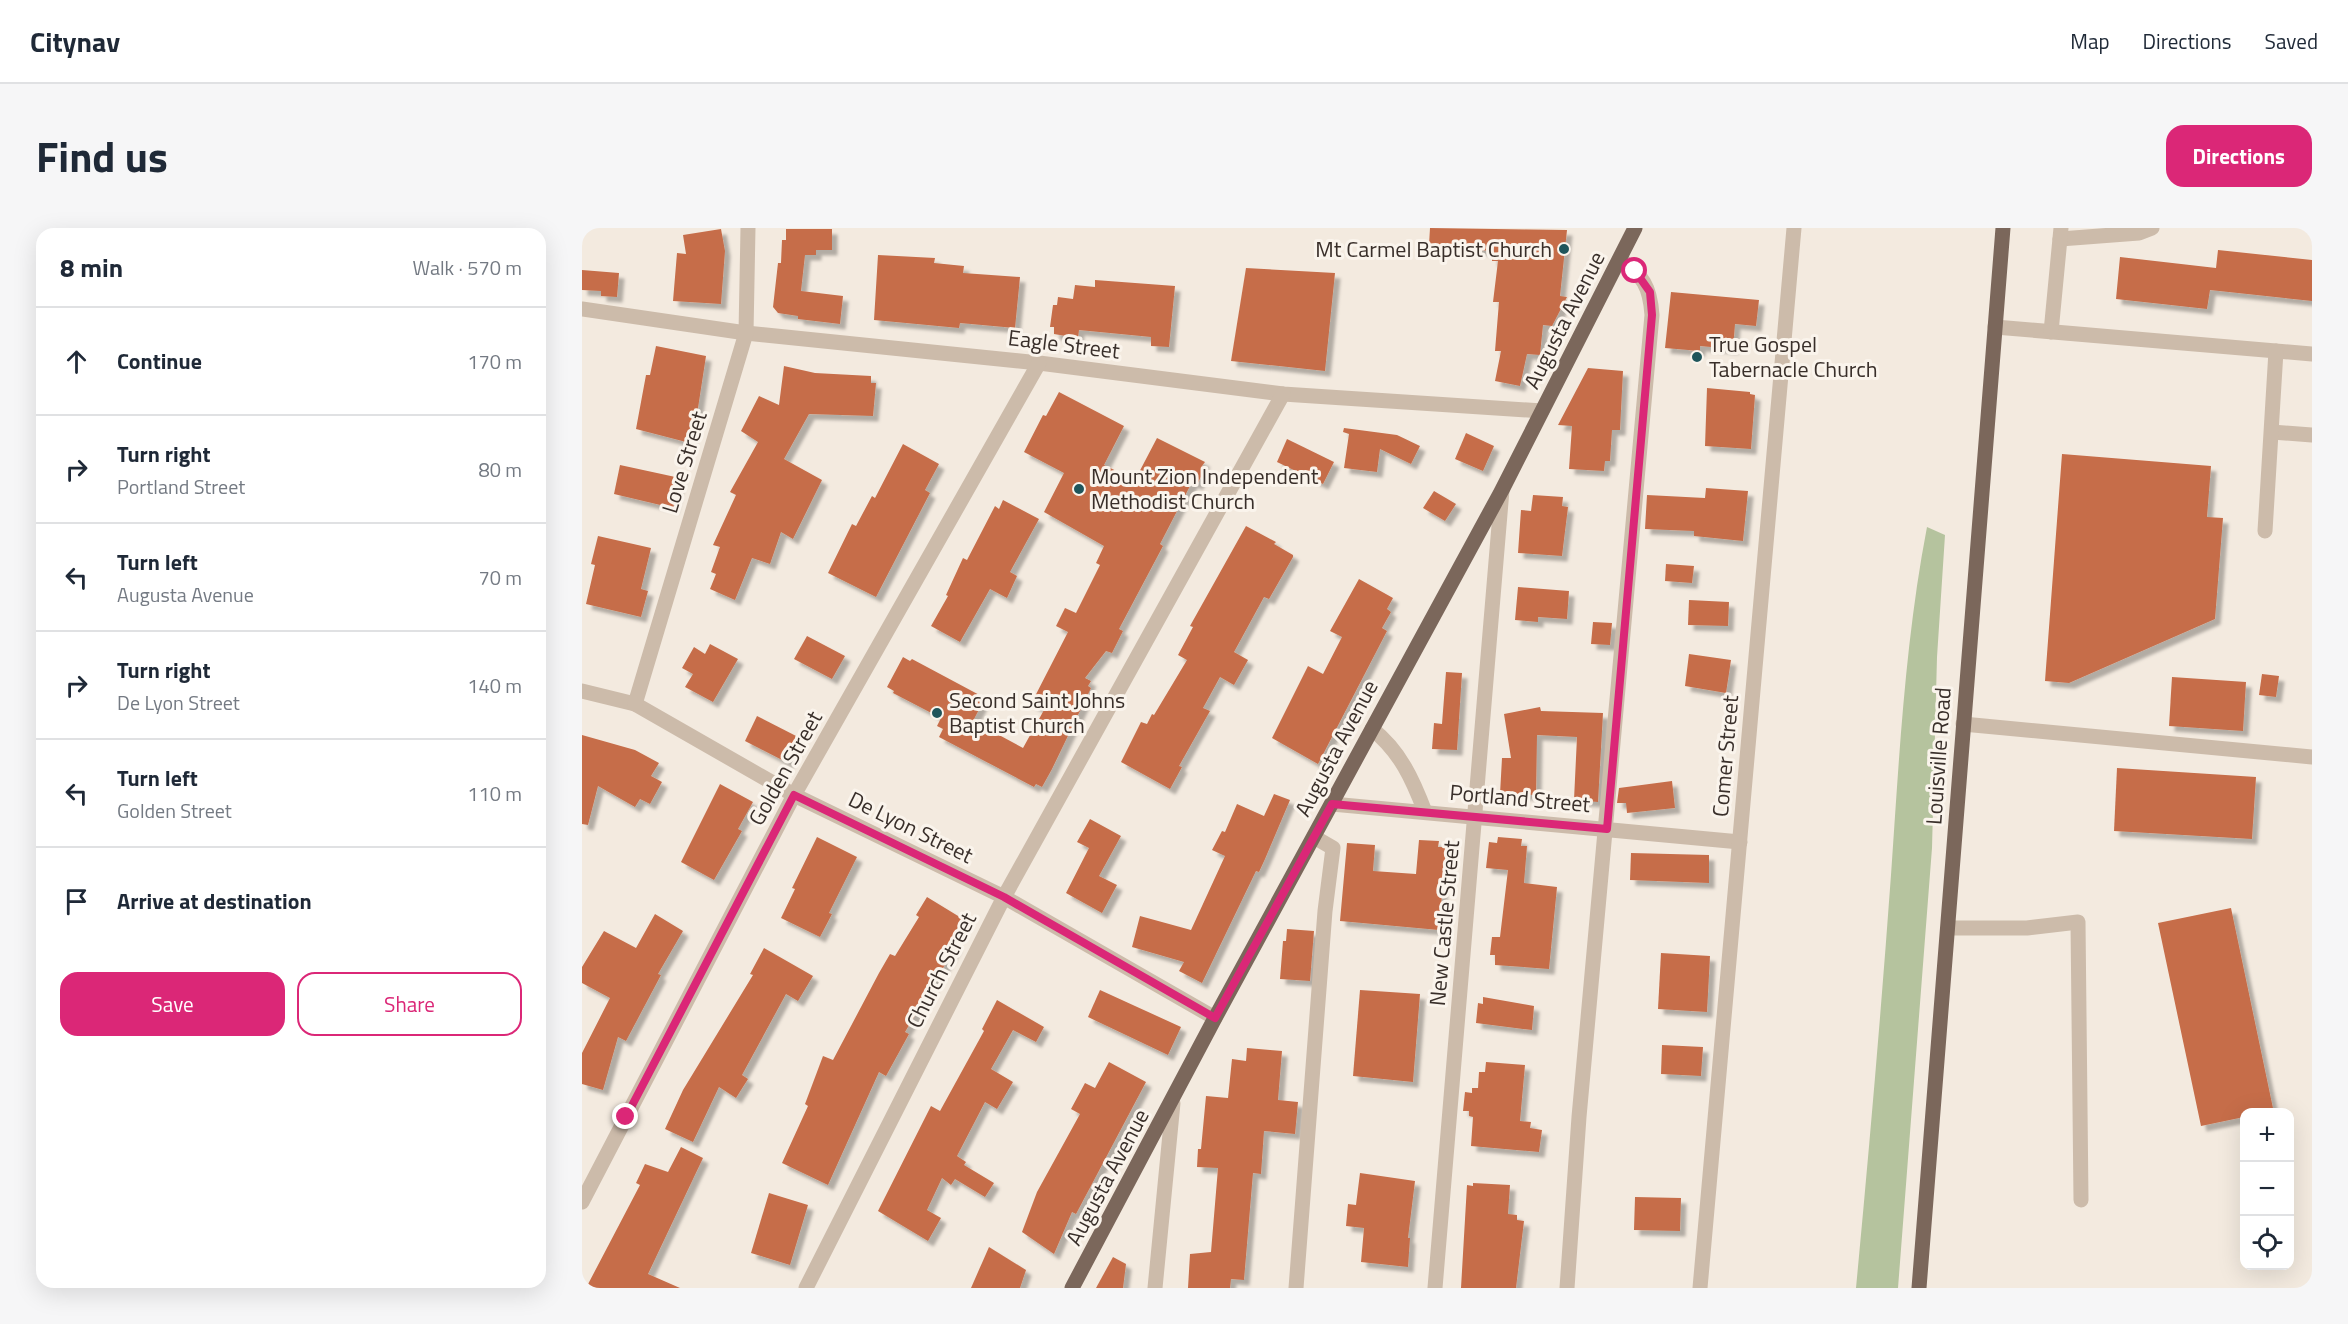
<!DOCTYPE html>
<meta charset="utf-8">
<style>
body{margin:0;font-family:"Titillium Web",sans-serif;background:#f6f6f7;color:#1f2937}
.controls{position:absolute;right:18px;bottom:18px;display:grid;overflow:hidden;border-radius:12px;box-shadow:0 6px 24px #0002}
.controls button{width:54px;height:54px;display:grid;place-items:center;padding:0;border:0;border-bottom:2px solid #e0e1e3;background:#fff;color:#1f2937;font:30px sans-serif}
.stop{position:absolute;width:18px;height:18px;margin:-14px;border:4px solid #db2777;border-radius:50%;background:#fff}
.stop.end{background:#db2777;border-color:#fff;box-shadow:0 2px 6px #0008}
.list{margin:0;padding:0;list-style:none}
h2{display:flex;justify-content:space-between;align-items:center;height:78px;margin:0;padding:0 24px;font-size:26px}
h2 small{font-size:20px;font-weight:400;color:#747a83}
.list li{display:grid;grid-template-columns:39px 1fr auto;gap:18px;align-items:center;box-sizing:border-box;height:108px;padding:0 24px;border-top:2px solid #e0e1e3}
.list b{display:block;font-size:22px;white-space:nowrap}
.list p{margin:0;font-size:20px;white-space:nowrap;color:#747a83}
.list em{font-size:20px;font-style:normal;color:#747a83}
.actions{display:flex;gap:12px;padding:18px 24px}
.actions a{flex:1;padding:14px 0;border:2px solid #db2777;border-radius:18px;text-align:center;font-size:21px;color:#db2777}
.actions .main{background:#db2777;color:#fff}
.icon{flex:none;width:33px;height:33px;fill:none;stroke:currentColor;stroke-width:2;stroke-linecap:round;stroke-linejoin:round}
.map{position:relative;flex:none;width:1730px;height:1060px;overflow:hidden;border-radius:18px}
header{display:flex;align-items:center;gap:36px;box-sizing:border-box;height:84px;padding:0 30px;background:#fff;border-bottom:2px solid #e0e1e3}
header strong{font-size:28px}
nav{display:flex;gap:33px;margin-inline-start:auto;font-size:21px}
.intro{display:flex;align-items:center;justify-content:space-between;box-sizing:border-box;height:144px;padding:0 36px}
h1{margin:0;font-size:42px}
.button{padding:15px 27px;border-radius:18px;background:#db2777;color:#fff;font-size:21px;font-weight:700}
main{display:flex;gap:36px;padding:0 36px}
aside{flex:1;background:#fff;border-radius:18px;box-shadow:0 6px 24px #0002}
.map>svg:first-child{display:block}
.green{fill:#b5c39e}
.building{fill:#c66d49;filter:url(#shadow)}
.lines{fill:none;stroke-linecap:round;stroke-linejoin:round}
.minor{stroke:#cba;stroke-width:15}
.major{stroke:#7b675b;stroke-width:15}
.route{stroke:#db2777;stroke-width:8}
.poi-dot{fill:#1f555b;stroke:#faf4ec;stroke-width:2}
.labels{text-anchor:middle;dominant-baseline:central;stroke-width:6;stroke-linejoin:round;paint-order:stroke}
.poi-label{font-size:22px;fill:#392f2a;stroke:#faf4ec;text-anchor:start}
.street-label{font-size:22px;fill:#392f2a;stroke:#faf4ec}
</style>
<header>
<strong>Citynav</strong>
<nav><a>Map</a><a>Directions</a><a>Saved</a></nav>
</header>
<div class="intro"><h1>Find us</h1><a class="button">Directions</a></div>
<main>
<aside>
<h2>8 min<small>Walk · 570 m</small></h2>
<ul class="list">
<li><svg class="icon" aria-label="ahead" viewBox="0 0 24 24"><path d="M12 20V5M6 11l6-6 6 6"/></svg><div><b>Continue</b></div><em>170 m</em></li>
<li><svg class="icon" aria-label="right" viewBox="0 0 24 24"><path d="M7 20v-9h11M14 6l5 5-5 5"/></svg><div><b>Turn right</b><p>Portland Street</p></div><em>80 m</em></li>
<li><svg class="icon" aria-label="left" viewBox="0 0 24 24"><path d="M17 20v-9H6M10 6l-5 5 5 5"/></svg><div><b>Turn left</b><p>Augusta Avenue</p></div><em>70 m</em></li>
<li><svg class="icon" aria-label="right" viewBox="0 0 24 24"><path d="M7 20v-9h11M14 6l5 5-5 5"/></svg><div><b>Turn right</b><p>De Lyon Street</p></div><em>140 m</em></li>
<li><svg class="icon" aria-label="left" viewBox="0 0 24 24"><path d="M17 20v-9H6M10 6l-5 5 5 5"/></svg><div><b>Turn left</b><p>Golden Street</p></div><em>110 m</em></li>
<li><svg class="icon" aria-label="arrive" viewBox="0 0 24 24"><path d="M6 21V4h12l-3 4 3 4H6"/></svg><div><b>Arrive at destination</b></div></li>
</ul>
<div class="actions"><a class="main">Save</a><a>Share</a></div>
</aside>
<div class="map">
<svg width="1730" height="1060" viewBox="0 0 1730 1060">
<defs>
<filter id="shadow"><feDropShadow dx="5.5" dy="5.5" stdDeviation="1.5" flood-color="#0004"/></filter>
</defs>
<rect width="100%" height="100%" fill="#f3eadf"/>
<path class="green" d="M 1345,299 L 1363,307 L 1355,429 L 1350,620 L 1316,1060 L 1274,1060 C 1287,923 1299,785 1309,647 C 1317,532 1323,413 1345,299 Z"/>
<g class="building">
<polygon points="848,0 985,2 978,68 985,69 970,98 961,97 958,127 945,126 938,158 913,153 919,123 913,123 917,74 911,74 916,33 910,33 910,23 847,17"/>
<polygon points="139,1 143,23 139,76 91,73 95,25 104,26 101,7"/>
<polygon points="204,1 250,1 250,22 234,22 234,27 223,27 219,63 261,68 258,96 216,91 216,88 196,85 191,79 196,35 199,35 200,12 204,12"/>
<polygon points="1636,22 1730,32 1730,73 1628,62 1625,81 1534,71 1538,29 1634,40"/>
<polygon points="296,27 353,30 352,35 382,38 381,45 438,49 433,100 378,95 377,100 292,92"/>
<polygon points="664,40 753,45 743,143 649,133"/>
<polygon points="0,42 37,45 35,69 19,68 19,63 0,62"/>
<polygon points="513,52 593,58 587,119 569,118 569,109 497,102 496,110 472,106 472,99 468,99 471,77 475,77 476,69 491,71 493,57 513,59"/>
<polygon points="1089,64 1177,72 1174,98 1153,96 1151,121 1118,118 1118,123 1083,120"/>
<polygon points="74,118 124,128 116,180 108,215 54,201 64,147 68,147"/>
<polygon points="202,138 233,145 289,148 289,155 294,155 291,188 227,186 202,231 240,252 211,311 199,304 188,336 170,330 153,372 128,361 134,346 129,344 138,319 131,317 154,267 148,264 176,214 159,203 177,168 197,177"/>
<polygon points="1006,140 1041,143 1038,202 1030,202 1028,233 1023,233 1022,243 987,241 990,198 976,197"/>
<polygon points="1125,160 1168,164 1168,166 1173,167 1169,221 1123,218"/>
<polygon points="477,164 542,198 522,237 553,252 575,210 623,234 620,238 623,240 615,257 611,254 608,258 578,316 581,318 537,401 541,403 530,425 524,423 503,450 509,453 506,458 509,460 470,541 460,559 454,556 452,559 357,509 361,501 355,498 359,490 311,465 312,463 305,459 321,429 328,433 330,431 403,470 391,493 441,520 462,482 449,476 486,404 474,398 483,380 494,385 518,337 514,335 522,318 462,284 482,245 442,224 461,187 464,188"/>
<polygon points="762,200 815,207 838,218 829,236 798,221 795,244 762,240 767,206 761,204"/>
<polygon points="884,205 912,218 901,243 873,231"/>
<polygon points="705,211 752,234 741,256 695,234"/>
<polygon points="321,216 357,236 343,262 348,265 294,369 246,345 270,296 274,298 290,268 293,270"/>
<polygon points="1480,226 1629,238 1625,289 1641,290 1633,391 1487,455 1463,453"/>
<polygon points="38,237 98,250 91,280 32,266"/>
<polygon points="1124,260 1166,263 1161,313 1112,308 1112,303 1063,301 1065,267 1123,270"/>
<polygon points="852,263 874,276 863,293 841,280"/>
<polygon points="951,267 981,269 980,278 986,279 980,328 936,325 939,282 949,283"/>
<polygon points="421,272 457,291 428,344 435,348 425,370 408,361 378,414 349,398 366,368 364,367 381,330 385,332 413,278 417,281"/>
<polygon points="664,298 694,314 692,316 711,327 711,329 687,371 682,369 652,424 666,432 652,457 638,449 621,480 628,483 597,538 600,539 588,561 539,534 559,494 565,496 570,486 572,487 605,432 596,427 611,399 608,398"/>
<polygon points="16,308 69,320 59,361 66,363 59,389 4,376 13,337 9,336"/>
<polygon points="1084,336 1112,338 1110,355 1083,353"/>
<polygon points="777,351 811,370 805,381 809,384 800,400 805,403 736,536 690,510 726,438 741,446 760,409 748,403"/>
<polygon points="936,359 987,363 985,391 956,389 956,394 933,392"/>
<polygon points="1107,372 1147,374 1146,398 1106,397"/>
<polygon points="1011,394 1030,395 1028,417 1009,416"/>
<polygon points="225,408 263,428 250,451 212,431"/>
<polygon points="128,416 156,431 131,474 103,459 111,446 100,440 112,419 123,426"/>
<polygon points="1107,426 1149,432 1144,465 1103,458"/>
<polygon points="864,444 880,445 875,522 850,521 852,495 860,496"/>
<polygon points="1680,446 1697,448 1694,469 1677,467"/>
<polygon points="1590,449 1664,454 1661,503 1587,498"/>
<polygon points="958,479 959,483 1021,485 1016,574 992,572 995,509 955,507 954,567 918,566 920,530 929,530 922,486"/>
<polygon points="175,488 218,510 206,535 163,513"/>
<polygon points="0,507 53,522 77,535 69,548 80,554 68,576 58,571 53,579 16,558 6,597 0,596"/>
<polygon points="1535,540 1674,549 1670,611 1532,603"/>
<polygon points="1090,553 1093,580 1045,585 1044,575 1035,575 1037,560"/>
<polygon points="138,556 171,574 156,601 160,603 132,652 99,634"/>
<polygon points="692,566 708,572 683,631 677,644 674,643 620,755 597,743 602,734 550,719 558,688 609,702 643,628 630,622 640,603 643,604 655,576 682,588"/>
<polygon points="508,591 539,608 517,648 535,657 520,685 484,665 507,620 495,614"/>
<polygon points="235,609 275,629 247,685 250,686 238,709 199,690 213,661 210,660"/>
<polygon points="916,609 940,611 939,618 945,618 942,655 975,659 967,741 913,737 913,727 908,727 910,709 918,709 926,642 904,640 907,614 915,615"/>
<polygon points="837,612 857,613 856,619 864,619 857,702 758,693 765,615 793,617 791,643 834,646"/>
<polygon points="1049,625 1127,627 1127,655 1048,652"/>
<polygon points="345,669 381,691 367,714 374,718 323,804 327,806 304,848 297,844 246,957 200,935 226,878 223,876 241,828 251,832 297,745 308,726 313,728 337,689 334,687"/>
<polygon points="1649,680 1692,885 1662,885 1662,889 1619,898 1576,695"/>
<polygon points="73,686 101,703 76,746 79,747 44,813 36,809 21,862 0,856 0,825 28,770 0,755 0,739 22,703 54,720"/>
<polygon points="705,701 732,703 728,753 698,751 701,713 704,713"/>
<polygon points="182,720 231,748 216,773 204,766 160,847 166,851 154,870 137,859 111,914 83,901 101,862 171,747 168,746"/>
<polygon points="1079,725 1128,728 1125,784 1076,781"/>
<polygon points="518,762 599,799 586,827 506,789"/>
<polygon points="778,762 838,766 831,854 771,848"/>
<polygon points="901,769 952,778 950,802 894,795 896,775 901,776"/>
<polygon points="415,772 462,799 454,814 431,802 409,841 431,854 415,881 403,874 375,928 384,934 382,937 412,955 403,969 373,951 369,957 360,950 345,982 359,990 346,1013 296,983 349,878 358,883 402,803 400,801"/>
<polygon points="1080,817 1121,819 1119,848 1079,846"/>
<polygon points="665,820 700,823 696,872 716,874 713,906 682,903 679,946 671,945 662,1052 649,1051 648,1060 606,1060 608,1026 629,1024 636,940 615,939 616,921 619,921 624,868 646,870 650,831 664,833"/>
<polygon points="527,834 564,854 494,986 490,984 472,1026 440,1004 455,964 498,886 489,881 503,855 513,860"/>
<polygon points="904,834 943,837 938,893 949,894 948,900 960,902 957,924 889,918 891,889 887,888 887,883 881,883 883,864 890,865 890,860 896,860 897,844 903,844"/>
<polygon points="99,919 121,930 66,1046 98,1060 4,1060 58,957 54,955 63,936 86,944"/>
<polygon points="778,945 833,953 826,1010 828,1010 826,1039 779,1034 782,1000 764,998 766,976 774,977"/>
<polygon points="891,955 928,957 926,986 935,987 935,992 942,993 934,1060 879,1060 885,957 891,958"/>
<polygon points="187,965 226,977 208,1037 169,1025"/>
<polygon points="1053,969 1099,970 1098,1003 1052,1002"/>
<polygon points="407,1019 444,1042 438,1060 389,1060"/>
<polygon points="531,1029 544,1036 541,1060 514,1060"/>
</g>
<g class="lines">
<g class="minor">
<polyline points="1478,11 1557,5 1570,0"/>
<polyline points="0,81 164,105 457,135 701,166 960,183"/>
<polyline points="1413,99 1730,126"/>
<polyline points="1469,104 1479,0"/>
<polyline points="1690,204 1730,207"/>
<polyline points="1683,303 1694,123"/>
<polyline points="0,463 53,476 212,567 422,669 633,790"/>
<polyline points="53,476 164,105 166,0"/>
<polyline points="1381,496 1730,529"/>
<path d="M 790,501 C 818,523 831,552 843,584"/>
<polyline points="750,576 1158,614"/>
<polyline points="1366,700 1445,700 1496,694 1499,972"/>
<polyline points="0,974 212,567 457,135"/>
<polyline points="224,1060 422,669 701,166"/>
<polyline points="573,1060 591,875"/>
<polyline points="714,1060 743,683 751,620 732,609"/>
<polyline points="853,1060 920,262"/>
<path d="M 985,1060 L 997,889 L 1070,87 C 1068,58 1061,48 1038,31"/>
<polyline points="1118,1060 1212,0"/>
</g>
<g class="major">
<polyline points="490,1060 633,790 920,262 1053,0"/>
<polyline points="1337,1060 1421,0"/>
</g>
</g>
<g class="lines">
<polyline class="route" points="44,889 212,567 422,669 633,790 750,576 1025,601 1070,87 1068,64 1053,43"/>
</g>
<g class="poi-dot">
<circle cx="982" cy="21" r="6"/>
<circle cx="1115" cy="129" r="6"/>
<circle cx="497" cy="261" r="6"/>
<circle cx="355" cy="485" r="6"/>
</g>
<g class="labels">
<g class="poi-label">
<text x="970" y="21" text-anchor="end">Mt Carmel Baptist Church</text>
<text x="1127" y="116">True Gospel<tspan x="1127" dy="25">Tabernacle Church</tspan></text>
<text x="509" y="248">Mount Zion Independent<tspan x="509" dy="25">Methodist Church</tspan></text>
<text x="367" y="472">Second Saint Johns<tspan x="367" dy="25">Baptist Church</tspan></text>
</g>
<g class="street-label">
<text transform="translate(982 92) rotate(-63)">Augusta Avenue</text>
<text transform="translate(482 116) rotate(7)">Eagle Street</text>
<text transform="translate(102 234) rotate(-73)">Love Street</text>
<text transform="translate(754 520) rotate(-62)">Augusta Avenue</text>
<text transform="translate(1143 528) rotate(-85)">Comer Street</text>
<text transform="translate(1356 528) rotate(-86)">Louisville Road</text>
<text transform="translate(203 540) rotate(-61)">Golden Street</text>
<text transform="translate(938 570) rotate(5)">Portland Street</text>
<text transform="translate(329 599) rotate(26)">De Lyon Street</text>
<text transform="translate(862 695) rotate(-85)">New Castle Street</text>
<text transform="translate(359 742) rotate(-63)">Church Street</text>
<text transform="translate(525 949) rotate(-62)">Augusta Avenue</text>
</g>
</g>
</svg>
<div class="controls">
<button>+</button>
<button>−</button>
<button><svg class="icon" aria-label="locate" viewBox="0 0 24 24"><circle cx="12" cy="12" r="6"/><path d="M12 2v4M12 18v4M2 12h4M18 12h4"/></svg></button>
</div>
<div class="stop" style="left:1053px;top:43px"></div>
<div class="stop end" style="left:44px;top:889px"></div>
</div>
</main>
